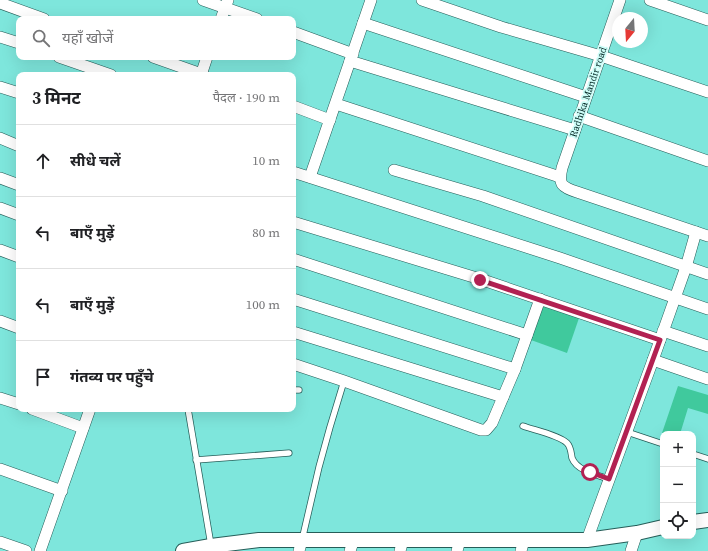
<!DOCTYPE html>
<html lang="hi">
<meta charset="utf-8">
<style>
body{margin:0;font-family:"Source Serif 4","Noto Sans Devanagari",serif;background:#f6f6f6;color:#202124}
.controls{position:absolute;right:12px;bottom:12px;display:grid;overflow:hidden;border-radius:8px;box-shadow:0 4px 16px #0002}
.controls button{width:36px;height:36px;display:grid;place-items:center;padding:0;border:0;border-bottom:1px solid #e0e0e0;background:#fff;color:#202124;font:20px sans-serif}
.compass{position:absolute;left:612px;top:12px;width:36px;height:36px;border-radius:50%;background:#fff;box-shadow:0 4px 16px #0002;rotate:198deg}
.stop{position:absolute;width:12px;height:12px;margin:-9px;border:3px solid #b22152;border-radius:50%;background:#fff}
.stop.end{background:#b22152;border-color:#fff;box-shadow:0 1px 4px #0008}
.list{margin:0;padding:0;list-style:none}
h2{display:flex;justify-content:space-between;align-items:center;height:52px;margin:0;padding:0 16px;font-size:17px}
h2 small{font-size:13px;font-weight:400;color:#757577}
.list li{display:grid;grid-template-columns:26px 1fr auto;gap:12px;align-items:center;box-sizing:border-box;height:72px;padding:0 16px;border-top:1px solid #e0e0e0}
.list b{display:block;font-size:15px;white-space:nowrap}
.list em{font-size:13px;font-style:normal;color:#757577}
.icon{flex:none;width:22px;height:22px;fill:none;stroke:currentColor;stroke-width:2;stroke-linecap:round;stroke-linejoin:round}
.map{position:relative;flex:none;width:708px;height:551px;overflow:hidden}
.search{position:absolute;background:#fff;box-shadow:0 4px 16px #0002;left:16px;top:16px;width:280px;height:44px;display:flex;align-items:center;gap:10px;box-sizing:border-box;padding:0 14px;border-radius:8px;color:#757577;font-size:15px}
.panel{position:absolute;background:#fff;box-shadow:0 4px 16px #0002;left:16px;top:72px;width:280px;height:340px;border-radius:8px}
.map>svg:first-child{display:block}
.building{fill:#40c99d}
.lines{fill:none;stroke-linecap:round;stroke-linejoin:round}
.service-casing{stroke:#265e59;stroke-width:7}
.minor-casing{stroke:#265e59;stroke-width:12}
.tertiary-casing{stroke:#265e59;stroke-width:16}
.service{stroke:#fff;stroke-width:5.5}
.minor{stroke:#fff;stroke-width:11}
.tertiary{stroke:#fff;stroke-width:14}
.route{stroke:#b22152;stroke-width:5}
.labels{text-anchor:middle;dominant-baseline:central;stroke-width:3.5;stroke-linejoin:round;paint-order:stroke}
.street-label{font-size:10px;fill:#052825;stroke:#cefdf8}
</style>
<div class="map">
<svg width="708" height="551" viewBox="0 0 708 551">
<rect width="100%" height="100%" fill="#7ee6dc"/>
<g class="building">
<polygon points="542,306 579,318 567,353 531,340"/>
<polygon points="678,386 708,395 708,414 688,408 680,434 667,434 662,433"/>
</g>
<g class="lines">
<defs>
<g id="service">
<polyline points="293,390 299,390"/>
<polyline points="188,409 211,545"/>
<path d="M 523,426 C 534,430 559,435 567,443 C 571,447 571,453 572,458 C 577,471 597,475 609,479"/>
<polyline points="627,432 663,444"/>
<polyline points="693,454 708,459"/>
<polyline points="196,460 289,453"/>
<polyline points="302,540 319,467 330,427 344,381"/>
</g>
<g id="minor">
<polyline points="203,0 257,19"/>
<polyline points="422,0 501,27 539,38 601,56 708,92"/>
<path d="M 620,0 L 562,168 C 558,185 562,187 577,192 L 708,236"/>
<polyline points="650,0 708,20"/>
<polyline points="0,3 44,19"/>
<polyline points="221,19 228,0"/>
<polyline points="363,23 586,97"/>
<polyline points="293,32 353,54"/>
<polyline points="0,37 19,43"/>
<polyline points="59,57 111,75"/>
<polyline points="153,57 204,75"/>
<polyline points="350,61 477,100 575,130"/>
<polyline points="201,75 207,57"/>
<polyline points="0,87 19,93"/>
<polyline points="336,104 560,177"/>
<polyline points="293,106 330,120"/>
<polyline points="579,116 708,161"/>
<polyline points="0,138 19,146"/>
<polyline points="394,170 483,196 708,274"/>
<polyline points="293,172 560,258 708,309"/>
<polyline points="310,177 371,0"/>
<polyline points="0,178 19,185"/>
<polyline points="0,208 19,215"/>
<polyline points="293,222 480,279 660,340"/>
<polyline points="0,250 19,257"/>
<polyline points="293,259 527,335"/>
<polyline points="293,299 515,369"/>
<polyline points="0,321 19,328"/>
<polyline points="663,331 708,346"/>
<polyline points="293,332 503,397"/>
<polyline points="653,360 708,379"/>
<polyline points="293,364 344,381 481,430 486,430 492,423 515,369 540,299"/>
<polyline points="0,398 19,404"/>
<polyline points="32,409 83,428"/>
<polyline points="0,469 62,491"/>
<polyline points="587,540 653,360 686,267 696,232"/>
<polyline points="0,542 26,551"/>
<polyline points="40,551 90,409"/>
<polyline points="299,551 302,540"/>
<polyline points="350,551 354,539"/>
<polyline points="400,551 403,540"/>
<polyline points="457,551 460,540"/>
<polyline points="521,551 524,540"/>
<polyline points="631,551 637,533"/>
</g>
<g id="tertiary">
<polyline points="693,522 708,520"/>
<polyline points="183,551 211,546 259,540 587,540 637,533 663,527"/>
</g>
</defs>
<use href="#service" class="service-casing"/>
<use href="#minor" class="minor-casing"/>
<use href="#tertiary" class="tertiary-casing"/>
<use href="#service" class="service"/>
<use href="#minor" class="minor"/>
<use href="#tertiary" class="tertiary"/>
</g>
<g class="lines">
<polyline class="route" points="480,280 660,340 609,479 590,472"/>
</g>
<g class="labels">
<g class="street-label">
<text transform="translate(588 92) rotate(-71)">Radhika Mandir road</text>
</g>
</g>
</svg>
<div class="controls">
<button>+</button>
<button>−</button>
<button><svg class="icon" aria-label="locate" viewBox="0 0 24 24"><circle cx="12" cy="12" r="6"/><path d="M12 2v4M12 18v4M2 12h4M18 12h4"/></svg></button>
</div>
<svg class="compass" viewBox="-18 -18 36 36"><path d="M0-13l5 13h-10z" fill="#e53935"/><path d="M0 13l5-13h-10z" fill="#757577"/></svg>
<div class="stop" style="left:590px;top:472px"></div>
<div class="stop end" style="left:480px;top:280px"></div>
<div class="search"><svg class="icon" aria-label="search" viewBox="0 0 24 24"><circle cx="10" cy="10" r="6"/><path d="M15 15l6 6"/></svg>यहाँ खोजें</div>
<section class="panel">
<h2>3 मिनट<small>पैदल · 190 m</small></h2>
<ul class="list">
<li><svg class="icon" aria-label="ahead" viewBox="0 0 24 24"><path d="M12 20V5M6 11l6-6 6 6"/></svg><div><b>सीधे चलें</b></div><em>10 m</em></li>
<li><svg class="icon" aria-label="left" viewBox="0 0 24 24"><path d="M17 20v-9H6M10 6l-5 5 5 5"/></svg><div><b>बाएँ मुड़ें</b></div><em>80 m</em></li>
<li><svg class="icon" aria-label="left" viewBox="0 0 24 24"><path d="M17 20v-9H6M10 6l-5 5 5 5"/></svg><div><b>बाएँ मुड़ें</b></div><em>100 m</em></li>
<li><svg class="icon" aria-label="arrive" viewBox="0 0 24 24"><path d="M6 21V4h12l-3 4 3 4H6"/></svg><div><b>गंतव्य पर पहुँचे</b></div></li>
</ul>
</section>
</div>
